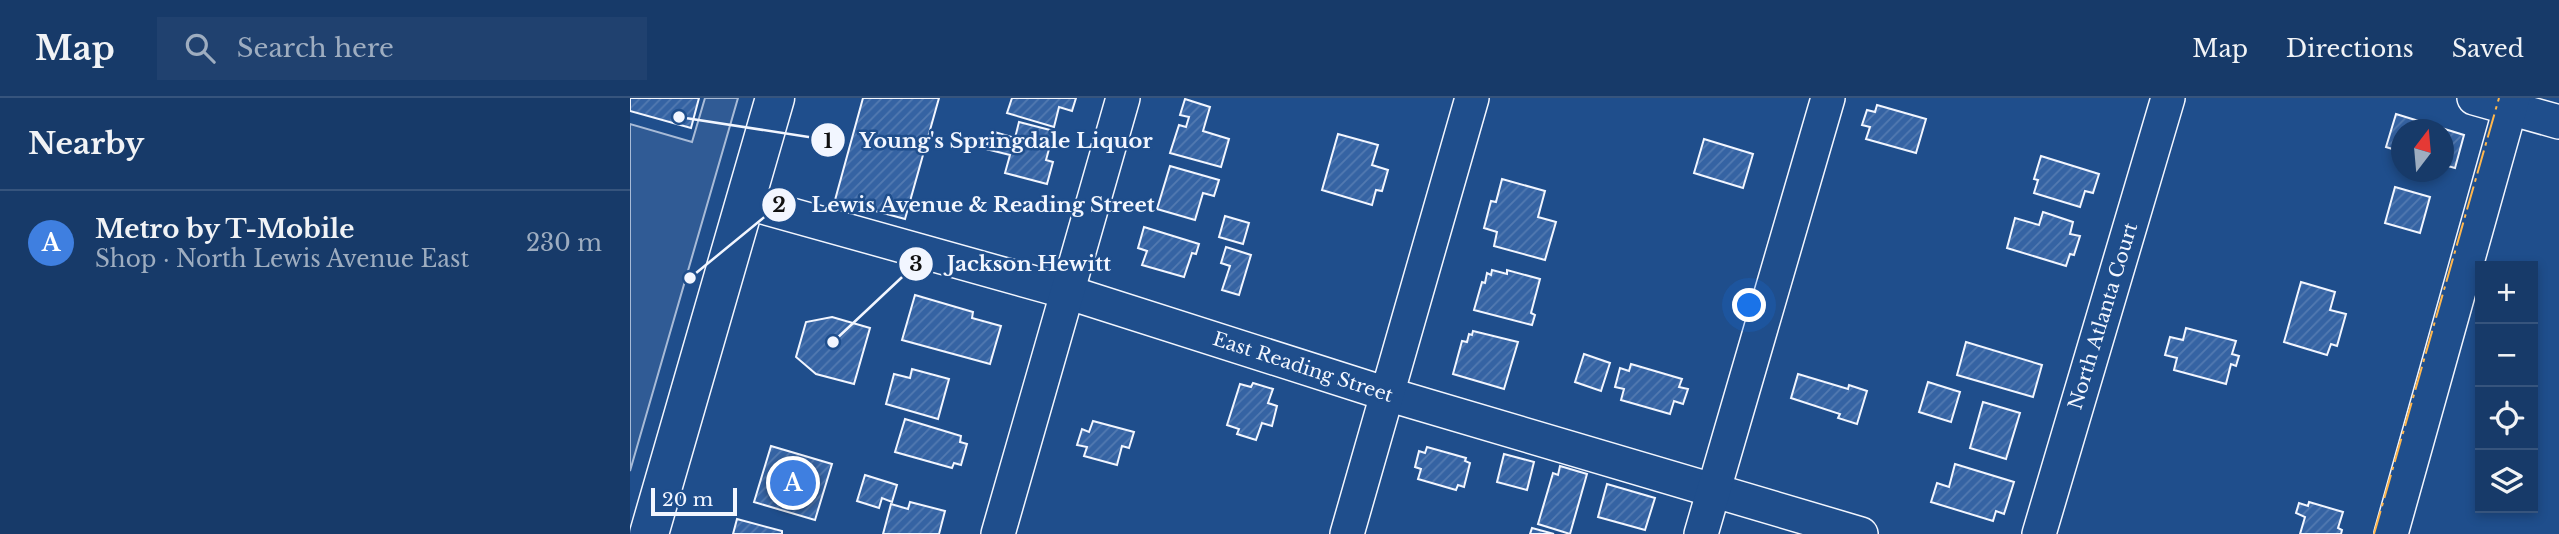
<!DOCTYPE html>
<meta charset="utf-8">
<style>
body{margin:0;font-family:"Libre Baskerville",serif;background:#20416f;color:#f1f3f6}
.controls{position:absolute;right:21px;bottom:21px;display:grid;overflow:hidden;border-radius:0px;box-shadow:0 4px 10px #0003}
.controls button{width:63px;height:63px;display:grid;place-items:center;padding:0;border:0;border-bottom:2px solid #36547d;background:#173a69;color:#f1f3f6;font:35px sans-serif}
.compass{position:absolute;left:1761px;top:21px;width:63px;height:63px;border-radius:50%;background:#173a69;box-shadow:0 4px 10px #0003;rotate:16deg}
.scale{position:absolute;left:21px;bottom:18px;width:86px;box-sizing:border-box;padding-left:7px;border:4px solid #f2f6ff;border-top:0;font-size:19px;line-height:24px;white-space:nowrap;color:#f2f6ff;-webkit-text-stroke:5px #1f4e8c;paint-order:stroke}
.you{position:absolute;left:1120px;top:208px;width:24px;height:24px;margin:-18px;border:5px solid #fff;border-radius:50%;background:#1a73e8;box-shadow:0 0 0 10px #1a73e833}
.badge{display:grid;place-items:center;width:46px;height:46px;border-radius:50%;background:#ffb74d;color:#fff;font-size:23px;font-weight:700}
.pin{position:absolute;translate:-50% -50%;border:4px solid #fff;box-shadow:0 2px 7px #0006}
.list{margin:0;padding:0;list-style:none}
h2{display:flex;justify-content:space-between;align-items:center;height:91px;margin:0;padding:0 28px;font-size:30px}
h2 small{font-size:23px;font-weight:400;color:#9eadc0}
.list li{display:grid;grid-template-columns:46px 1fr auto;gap:21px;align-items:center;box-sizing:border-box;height:105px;padding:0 28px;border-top:2px solid #36547d}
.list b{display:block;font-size:26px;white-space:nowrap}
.list p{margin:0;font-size:23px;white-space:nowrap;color:#9eadc0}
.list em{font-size:23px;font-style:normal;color:#9eadc0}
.icon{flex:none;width:38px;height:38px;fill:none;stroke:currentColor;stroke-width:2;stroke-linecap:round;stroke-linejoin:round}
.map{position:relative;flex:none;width:1929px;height:436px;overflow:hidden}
header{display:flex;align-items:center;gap:42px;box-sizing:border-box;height:98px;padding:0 35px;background:#173a69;border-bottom:2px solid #36547d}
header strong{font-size:33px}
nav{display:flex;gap:38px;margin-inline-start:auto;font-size:24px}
.search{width:490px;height:63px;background:#20416f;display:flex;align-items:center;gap:18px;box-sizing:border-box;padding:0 24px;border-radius:0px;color:#9eadc0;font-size:26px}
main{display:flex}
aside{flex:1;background:#173a69}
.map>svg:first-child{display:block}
.parking{fill:#305b95;stroke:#a8bbd7;stroke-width:2}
.building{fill:url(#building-hatch);stroke:#f2f6ff;stroke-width:2}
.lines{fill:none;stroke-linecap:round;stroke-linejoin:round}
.minor-casing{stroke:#f2f6ff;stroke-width:36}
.major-casing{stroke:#f2f6ff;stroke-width:41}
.minor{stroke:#1f4e8c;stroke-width:33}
.major{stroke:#1f4e8c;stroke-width:38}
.power{stroke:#ffb74d;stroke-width:2;stroke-dasharray:24 5 3.5 5;stroke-linecap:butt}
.labels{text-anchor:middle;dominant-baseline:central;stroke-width:5;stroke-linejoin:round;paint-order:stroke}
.street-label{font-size:19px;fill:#f2f6ff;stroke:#1f4e8c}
.leader{fill:none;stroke:#f2f6ff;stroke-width:2.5}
.callout-dot{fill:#f2f6ff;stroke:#1f4e8c;stroke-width:2.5}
.mark-label{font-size:21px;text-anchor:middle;font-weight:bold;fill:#111}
.callout-label{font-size:21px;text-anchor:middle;font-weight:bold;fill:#f2f6ff;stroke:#1f4e8c;stroke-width:5;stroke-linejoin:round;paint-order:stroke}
</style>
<header>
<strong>Map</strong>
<div class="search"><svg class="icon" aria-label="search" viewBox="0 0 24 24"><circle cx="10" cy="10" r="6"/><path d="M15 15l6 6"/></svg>Search here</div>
<nav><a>Map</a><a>Directions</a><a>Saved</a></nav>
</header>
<main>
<aside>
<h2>Nearby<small></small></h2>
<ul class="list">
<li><span class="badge" style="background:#3f7fe0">A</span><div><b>Metro by T-Mobile</b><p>Shop · North Lewis Avenue East</p></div><em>230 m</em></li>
</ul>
</aside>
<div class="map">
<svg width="1929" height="436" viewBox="0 0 1929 436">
<defs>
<pattern id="building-hatch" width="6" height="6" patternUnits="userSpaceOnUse" patternTransform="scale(1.75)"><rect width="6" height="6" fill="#3563a3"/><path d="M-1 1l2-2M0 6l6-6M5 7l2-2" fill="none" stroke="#537ab1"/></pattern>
</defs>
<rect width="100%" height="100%" fill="#1f4e8c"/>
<polygon class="parking" points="75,0 108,0 0,373 0,26 62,44"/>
<g class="building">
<polygon points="0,0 69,0 61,30 0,13"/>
<polygon points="233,0 309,0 275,121 205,102"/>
<polygon points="382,0 446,0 442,13 429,9 424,29 377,15"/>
<polygon points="555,1 580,9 573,33 599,41 591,69 540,55 549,27 556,29 559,19 550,17"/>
<polygon points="1247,7 1296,21 1286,55 1236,41 1240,29 1232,27 1237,12 1245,14"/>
<polygon points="1766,16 1834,37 1825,70 1814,67 1814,32 1772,32 1772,54 1756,49"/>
<polygon points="389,24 424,33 416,62 423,64 417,86 375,75 380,57 356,51 361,33 385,40"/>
<polygon points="708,36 748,47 742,67 758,72 752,93 746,92 742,107 692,92"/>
<polygon points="1074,41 1123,56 1113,90 1064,75"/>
<polygon points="1411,58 1469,76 1463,95 1455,93 1450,109 1404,95 1408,82 1404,81"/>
<polygon points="540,68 589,82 584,98 573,95 565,122 527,111"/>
<polygon points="872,81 915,93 908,119 926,124 915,162 864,148 867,134 854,130 861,103 866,104"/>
<polygon points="1765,89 1800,99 1790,135 1755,125"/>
<polygon points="1413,114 1443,124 1440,136 1450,138 1444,157 1440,156 1436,168 1377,150 1385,120 1409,127"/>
<polygon points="595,118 619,125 613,146 589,139"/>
<polygon points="514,129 569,146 566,156 562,155 554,179 512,167 517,153 508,150"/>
<polygon points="596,149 621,157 609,197 592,192 600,168 591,165"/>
<polygon points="862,172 877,176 877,172 910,181 901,215 905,217 902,227 844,212 852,184 855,185 857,175 861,177"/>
<polygon points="1671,184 1705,194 1700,212 1716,216 1707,248 1701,246 1697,257 1654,244"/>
<polygon points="285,197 343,214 342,220 371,228 360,266 272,242"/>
<polygon points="202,219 240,230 224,286 186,276 166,259 176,224"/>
<polygon points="1556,230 1606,243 1602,256 1609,258 1606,268 1601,266 1596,286 1544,272 1547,260 1535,257 1540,239 1553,242"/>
<polygon points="843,233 888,244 874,291 823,276 832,243 837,244 839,236 842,237"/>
<polygon points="1336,244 1412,267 1403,299 1327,277"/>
<polygon points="954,256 980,265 971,293 945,284"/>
<polygon points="1001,266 1052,281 1049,289 1058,291 1053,306 1044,303 1040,316 991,302 994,291 985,289 990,270 999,273"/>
<polygon points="282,271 319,281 308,321 256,306 264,276 280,280"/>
<polygon points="1168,276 1218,291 1219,287 1237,293 1227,326 1208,320 1210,316 1161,300"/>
<polygon points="1298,284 1330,294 1321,324 1289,314"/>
<polygon points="623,285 643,291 638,305 647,308 642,328 632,325 626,342 607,336 609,331 597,327 610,286 621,289"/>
<polygon points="1353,304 1390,315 1376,361 1340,350"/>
<polygon points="275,321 331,338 330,344 337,346 331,367 324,365 322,370 265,354"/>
<polygon points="463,323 504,334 499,350 492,348 487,367 454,358 457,349 447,347 452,331 459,334"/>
<polygon points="141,348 202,366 185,422 124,404"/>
<polygon points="797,349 836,360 835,363 840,365 834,389 828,387 826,392 788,381 791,371 785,369 789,353 795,355"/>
<polygon points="874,356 904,364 897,392 867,384"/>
<polygon points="1325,366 1384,384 1374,416 1366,413 1363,423 1301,404 1307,385 1319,389"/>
<polygon points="930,368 957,376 940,436 908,426 923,375 928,377"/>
<polygon points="235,377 267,387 262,404 252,400 249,410 227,403"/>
<polygon points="977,386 1025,400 1015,432 968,419"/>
<polygon points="280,404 315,413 309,436 253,436 261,406 278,411"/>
<polygon points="1679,404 1713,414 1708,430 1712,432 1711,436 1670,436 1675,419 1666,415 1669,405 1678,408"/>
<polygon points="107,421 152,433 152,436 103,436"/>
<polygon points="902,430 924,436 900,436"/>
</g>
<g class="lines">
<defs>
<g id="minor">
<polyline points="1844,0 1929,24"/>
<polyline points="115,104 437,194 757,296 1231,436"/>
<polyline points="368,436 493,0"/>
<polyline points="717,436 842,0"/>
<polyline points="1071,436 1198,0"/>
<polyline points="1409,436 1538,0"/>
<polyline points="1761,436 1883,0"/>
</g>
<polyline id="major" points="19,436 145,0"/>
</defs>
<use href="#minor" class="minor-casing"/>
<use href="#major" class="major-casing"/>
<use href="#minor" class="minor"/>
<use href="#major" class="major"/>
<polyline class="power" points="1744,436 1869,0"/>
</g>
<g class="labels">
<g class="street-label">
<text transform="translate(1473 218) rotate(-73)">North Atlanta Court</text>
<text transform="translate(673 269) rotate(18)">East Reading Street</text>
</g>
</g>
<path class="leader" d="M49 19L198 42M60 180L149 107M203 244L286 166"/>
<g class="callout-dot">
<circle cx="49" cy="19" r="7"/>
<circle cx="60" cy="180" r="7"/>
<circle cx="203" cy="244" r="7"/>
<circle cx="198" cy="42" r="18"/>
<circle cx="149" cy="107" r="18"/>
<circle cx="286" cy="166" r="18"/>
</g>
<g class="mark-label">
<text x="198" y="50">1</text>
<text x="149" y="114">2</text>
<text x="286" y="173">3</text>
</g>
<g class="callout-label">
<text x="376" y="50">Young's Springdale Liquor</text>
<text x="353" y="114">Lewis Avenue &amp; Reading Street</text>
<text x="399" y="173">Jackson Hewitt</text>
</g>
</svg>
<div class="controls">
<button>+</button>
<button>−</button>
<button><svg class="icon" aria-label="locate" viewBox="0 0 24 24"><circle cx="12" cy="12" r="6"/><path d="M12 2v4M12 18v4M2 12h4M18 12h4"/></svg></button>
<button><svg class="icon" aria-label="layers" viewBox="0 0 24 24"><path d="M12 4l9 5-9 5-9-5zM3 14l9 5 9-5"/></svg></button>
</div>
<svg class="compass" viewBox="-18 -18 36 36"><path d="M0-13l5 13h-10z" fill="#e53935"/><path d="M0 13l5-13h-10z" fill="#9eadc0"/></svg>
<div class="scale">20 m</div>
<div class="you"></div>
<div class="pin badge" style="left:163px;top:385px;background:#3f7fe0">A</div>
</div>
</main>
